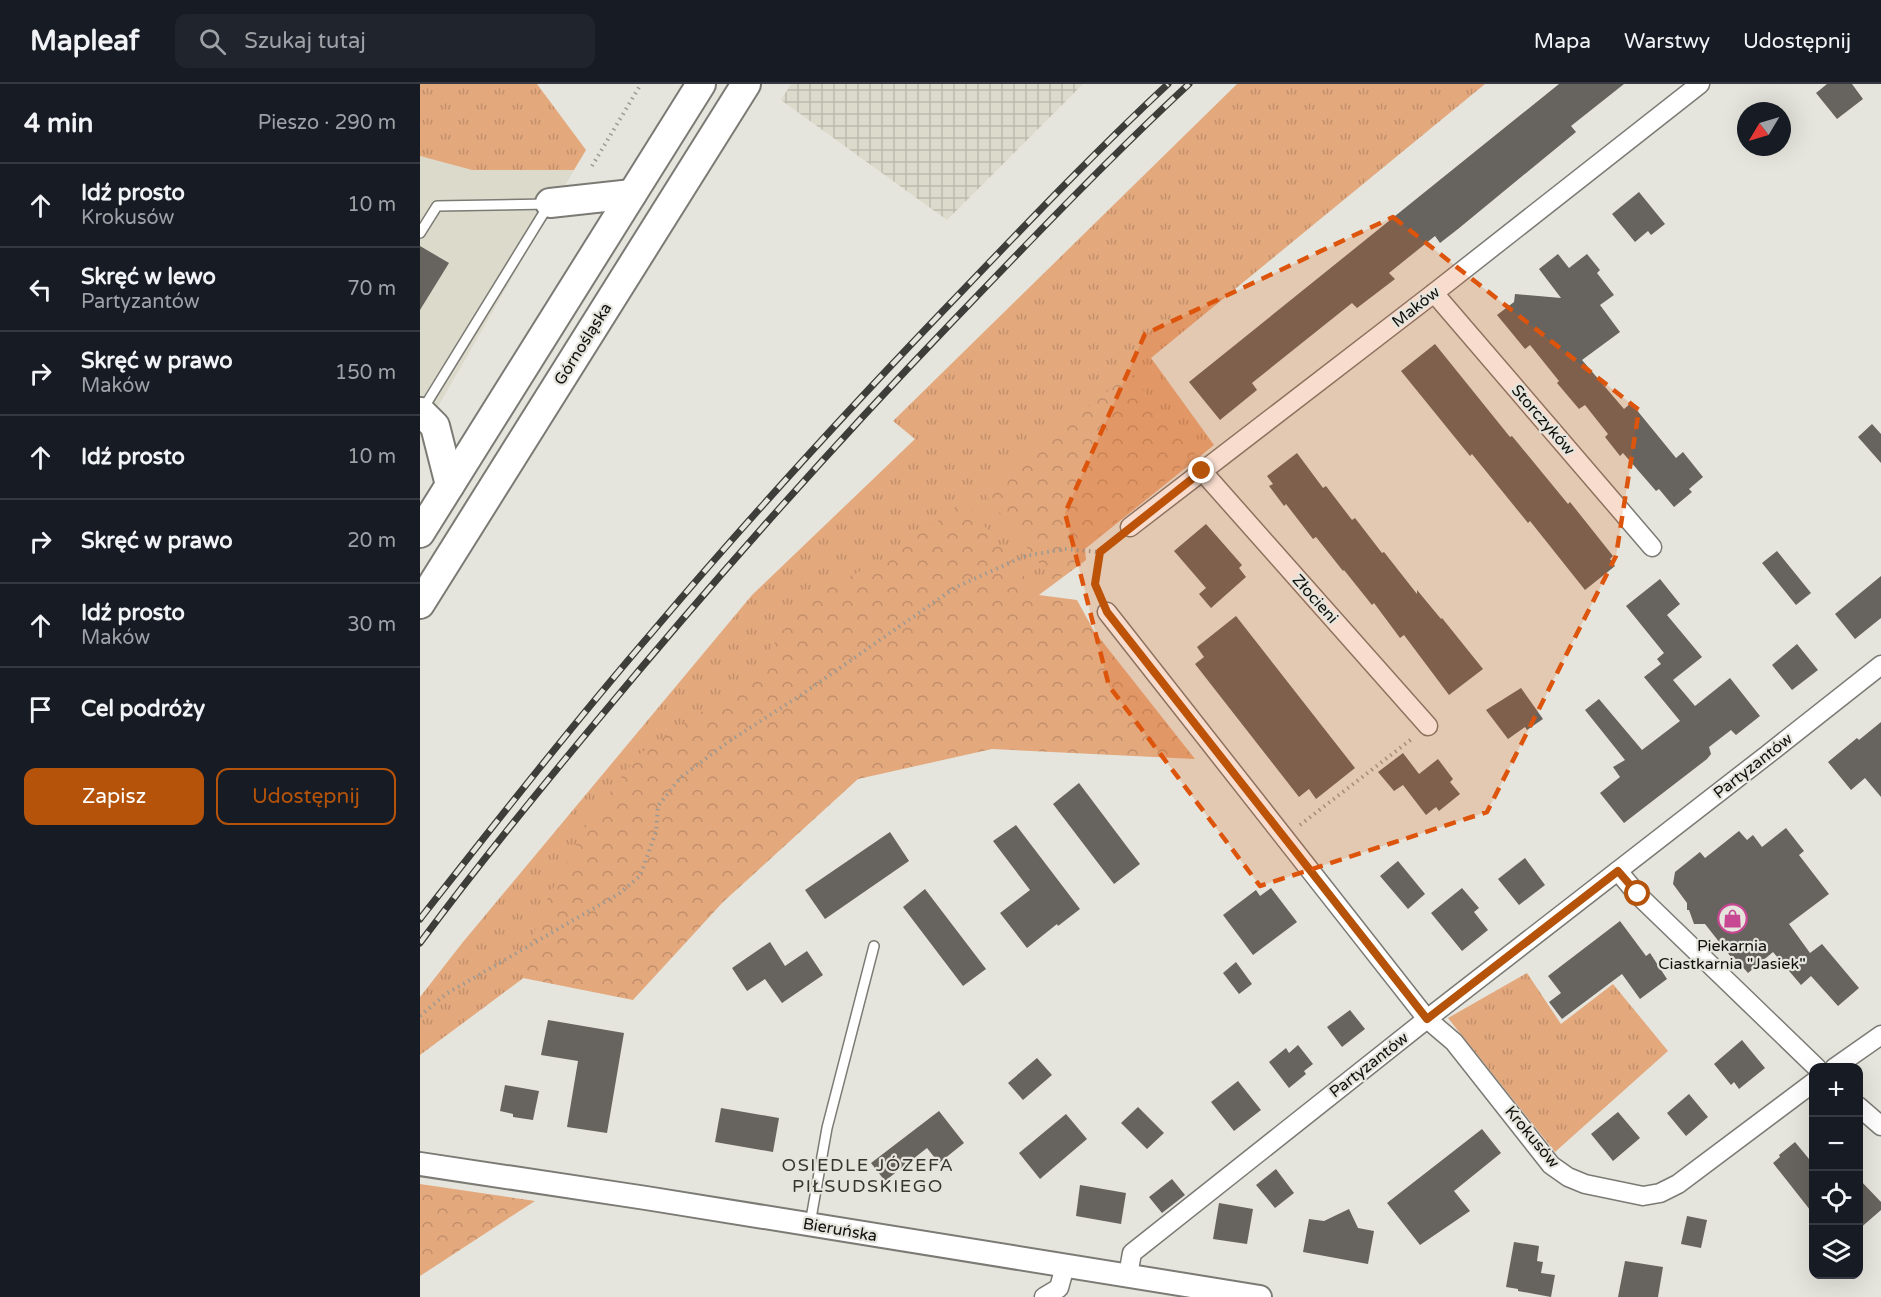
<!DOCTYPE html>
<html lang="pl">
<meta charset="utf-8">
<style>
body{margin:0;font-family:"Varela Round",sans-serif;background:#20242c;color:#f1f3f6}
.controls{position:absolute;right:18px;bottom:18px;display:grid;overflow:hidden;border-radius:12px;box-shadow:0 6px 24px #0002}
.controls button{width:54px;height:54px;display:grid;place-items:center;padding:0;border:0;border-bottom:2px solid #363941;background:#171b24;color:#f1f3f6;font:30px sans-serif}
.compass{position:absolute;left:1317px;top:18px;width:54px;height:54px;border-radius:50%;background:#171b24;box-shadow:0 6px 24px #0002;rotate:232deg}
.stop{position:absolute;width:18px;height:18px;margin:-14px;border:4px solid #b45309;border-radius:50%;background:#fff}
.stop.end{background:#b45309;border-color:#fff;box-shadow:0 2px 6px #0008}
.list{margin:0;padding:0;list-style:none}
h2{display:flex;justify-content:space-between;align-items:center;height:78px;margin:0;padding:0 24px;font-size:26px}
h2 small{font-size:20px;font-weight:400;color:#9ea1a6}
.list li{display:grid;grid-template-columns:39px 1fr auto;gap:18px;align-items:center;box-sizing:border-box;height:84px;padding:0 24px;border-top:2px solid #363941}
.list b{display:block;font-size:22px;white-space:nowrap}
.list p{margin:0;font-size:20px;white-space:nowrap;color:#9ea1a6}
.list em{font-size:20px;font-style:normal;color:#9ea1a6}
.actions{display:flex;gap:12px;padding:18px 24px}
.actions a{flex:1;padding:14px 0;border:2px solid #b45309;border-radius:12px;text-align:center;font-size:21px;color:#b45309}
.actions .main{background:#b45309;color:#fff}
.icon{flex:none;width:33px;height:33px;fill:none;stroke:currentColor;stroke-width:2;stroke-linecap:round;stroke-linejoin:round}
.map{position:relative;flex:none;width:1461px;height:1213px;overflow:hidden}
header{display:flex;align-items:center;gap:36px;box-sizing:border-box;height:84px;padding:0 30px;background:#171b24;border-bottom:2px solid #363941}
header strong{font-size:28px}
nav{display:flex;gap:33px;margin-inline-start:auto;font-size:21px}
.search{width:420px;height:54px;background:#20242c;display:flex;align-items:center;gap:15px;box-sizing:border-box;padding:0 21px;border-radius:12px;color:#9ea1a6;font-size:22px}
main{display:flex}
aside{flex:1;background:#171b24}
.map>svg:first-child{display:block}
.built{fill:#dcdacb}
.industrial{fill:url(#industrial-grid)}
.grass{fill:url(#grass-tufts)}
.forest{fill:url(#forest-crowns)}
.building{fill:#67635e}
.lines{fill:none;stroke-linecap:round;stroke-linejoin:round}
.service-casing{stroke:#7b7a74;stroke-width:12}
.minor-casing{stroke:#7b7a74;stroke-width:21}
.tertiary-casing{stroke:#7b7a74;stroke-width:26}
.primary-casing{stroke:#7b7a74;stroke-width:32}
.path{stroke:#9a9a94;stroke-width:4;stroke-dasharray:1.5 4.5;stroke-linecap:butt}
.service{stroke:#fff;stroke-width:9}
.minor{stroke:#fff;stroke-width:18}
.tertiary{stroke:#fff;stroke-width:22}
.primary{stroke:#fff;stroke-width:28}
.rail-casing{stroke:#3d3d39;stroke-width:7}
.rail{stroke:#e5e5dd;stroke-width:4.5;stroke-dasharray:14;stroke-linecap:butt}
.route{stroke:#b45309;stroke-width:8}
.marked{fill:#dd550c;fill-opacity:0.2;stroke:#dd550c;stroke-width:4.5;stroke-dasharray:12 8;stroke-linejoin:round}
.labels{text-anchor:middle;dominant-baseline:central;stroke-width:4.5;stroke-linejoin:round;paint-order:stroke}
.street-label{font-size:16px;fill:#0f0f0c;stroke:#e5e5dd}
.poi-label{font-size:16px;fill:#0f0f0c;stroke:#e5e5dd}
.neighbourhood-label{font-size:18px;letter-spacing:1.5px;fill:#35342f;stroke:#e5e5dd}
</style>
<header>
<strong>Mapleaf</strong>
<div class="search"><svg class="icon" aria-label="search" viewBox="0 0 24 24"><circle cx="10" cy="10" r="6"/><path d="M15 15l6 6"/></svg>Szukaj tutaj</div>
<nav><a>Mapa</a><a>Warstwy</a><a>Udostępnij</a></nav>
</header>
<main>
<aside>
<h2>4 min<small>Pieszo · 290 m</small></h2>
<ul class="list">
<li><svg class="icon" aria-label="ahead" viewBox="0 0 24 24"><path d="M12 20V5M6 11l6-6 6 6"/></svg><div><b>Idź prosto</b><p>Krokusów</p></div><em>10 m</em></li>
<li><svg class="icon" aria-label="left" viewBox="0 0 24 24"><path d="M17 20v-9H6M10 6l-5 5 5 5"/></svg><div><b>Skręć w lewo</b><p>Partyzantów</p></div><em>70 m</em></li>
<li><svg class="icon" aria-label="right" viewBox="0 0 24 24"><path d="M7 20v-9h11M14 6l5 5-5 5"/></svg><div><b>Skręć w prawo</b><p>Maków</p></div><em>150 m</em></li>
<li><svg class="icon" aria-label="ahead" viewBox="0 0 24 24"><path d="M12 20V5M6 11l6-6 6 6"/></svg><div><b>Idź prosto</b></div><em>10 m</em></li>
<li><svg class="icon" aria-label="right" viewBox="0 0 24 24"><path d="M7 20v-9h11M14 6l5 5-5 5"/></svg><div><b>Skręć w prawo</b></div><em>20 m</em></li>
<li><svg class="icon" aria-label="ahead" viewBox="0 0 24 24"><path d="M12 20V5M6 11l6-6 6 6"/></svg><div><b>Idź prosto</b><p>Maków</p></div><em>30 m</em></li>
<li><svg class="icon" aria-label="arrive" viewBox="0 0 24 24"><path d="M6 21V4h12l-3 4 3 4H6"/></svg><div><b>Cel podróży</b></div></li>
</ul>
<div class="actions"><a class="main">Zapisz</a><a>Udostępnij</a></div>
</aside>
<div class="map">
<svg width="1461" height="1213" viewBox="0 0 1461 1213">
<defs>
<pattern id="industrial-grid" width="8" height="8" patternUnits="userSpaceOnUse" patternTransform="scale(1.5)"><rect width="8" height="8" fill="#dcdacb"/><path d="M0 4h8M4 0v8" fill="none" stroke="#bcbaad"/></pattern>
<pattern id="grass-tufts" width="24" height="20" patternUnits="userSpaceOnUse" patternTransform="scale(1.5)"><rect width="24" height="20" fill="#e4a87d"/><path d="M3 7l-1-3M5 7V3M7 7l1-3M15 17l-1-3M17 17v-4M19 17l1-3" fill="none" stroke="#c28f6b"/></pattern>
<pattern id="forest-crowns" width="20" height="18" patternUnits="userSpaceOnUse" patternTransform="scale(1.5)"><rect width="20" height="18" fill="#e4a87d"/><path d="M2 6a3 3 0 1 1 6 0M12 15a3 3 0 1 1 6 0" fill="none" stroke="#c28f6b"/></pattern>
</defs>
<rect width="100%" height="100%" fill="#e5e5dd"/>
<polygon class="built" points="0,72 52,86 154,86 0,354"/>
<polygon class="industrial" points="371,0 663,0 527,136 361,16"/>
<g class="grass">
<polygon points="0,0 117,0 166,66 154,86 52,86 0,72"/>
<polygon points="817,0 1065,0 731,274 794,361 665,465 666,476 0,971 0,913 43,858 332,511 495,355 473,337"/>
<polygon points="1107,889 1141,940 1193,900 1248,967 1135,1068 1028,934"/>
</g>
<g class="forest">
<polygon points="710,290 776,371 663,465 662,476 634,498 561,405"/>
<polygon points="543,415 619,511 657,516 674,547 775,675 572,665 438,695 303,818 213,916 103,894 119,831 170,735 218,671 328,596 390,510 459,479 528,430"/>
<polygon points="0,1100 115,1117 0,1192"/>
</g>
<g class="building">
<polygon points="1139,0 1204,0 1151,42 1156,48 1038,145 1020,159 1015,152 969,189 975,195 937,224 932,219 832,299 837,306 800,336 769,298"/>
<polygon points="1407,0 1432,0 1443,15 1417,35 1396,9"/>
<polygon points="1219,108 1245,140 1231,151 1228,147 1215,158 1192,130"/>
<polygon points="0,162 29,179 0,226"/>
<polygon points="1138,170 1149,184 1167,170 1180,186 1177,189 1194,211 1180,221 1200,248 1162,276 1204,325 1211,319 1256,374 1263,368 1283,393 1269,405 1272,408 1254,423 1239,405 1236,407 1203,369 1200,372 1185,353 1188,350 1165,321 1159,325 1137,299 1139,297 1110,261 1105,265 1077,231 1094,218 1095,210 1141,214 1119,185"/>
<polygon points="1015,260 1090,353 1092,352 1148,420 1150,418 1193,472 1190,475 1195,482 1165,506 1110,437 1108,439 1052,370 1050,372 981,287"/>
<polygon points="1452,340 1461,350 1461,379 1438,353"/>
<polygon points="877,369 903,404 906,402 932,436 935,434 962,469 964,468 997,510 997,506 1021,535 1022,534 1063,585 1029,611 984,551 980,554 954,519 952,521 924,486 923,487 896,453 893,455 866,420 864,422 849,402 853,400 847,392"/>
<polygon points="786,440 822,481 819,484 826,493 791,524 779,510 786,504 754,467"/>
<polygon points="1357,467 1391,509 1376,521 1342,479"/>
<polygon points="1461,492 1461,534 1435,555 1415,530"/>
<polygon points="1240,495 1260,520 1247,531 1282,573 1253,596 1275,622 1310,594 1340,632 1316,651 1311,646 1289,663 1291,670 1287,675 1204,739 1180,709 1200,693 1193,683 1205,676 1165,626 1179,615 1222,666 1260,637 1224,593 1241,580 1237,575 1244,569 1206,522"/>
<polygon points="816,532 935,684 896,715 889,705 879,713 775,580 784,573 777,563"/>
<polygon points="1377,560 1398,586 1372,606 1352,581"/>
<polygon points="1101,604 1123,635 1107,646 1105,643 1088,655 1066,626"/>
<polygon points="1461,638 1461,713 1445,694 1431,706 1408,678 1437,654 1439,656"/>
<polygon points="983,669 999,690 1018,675 1033,695 1030,698 1040,710 1019,727 1016,723 1006,731 983,701 974,707 958,688"/>
<polygon points="659,699 720,780 694,800 633,720"/>
<polygon points="596,741 660,825 638,842 637,840 607,864 580,829 610,806 573,757"/>
<polygon points="1366,744 1384,767 1379,771 1409,810 1369,840 1390,869 1402,860 1439,904 1418,922 1391,892 1381,901 1353,868 1328,889 1313,872 1311,873 1285,840 1274,840 1269,826 1267,826 1267,819 1253,800 1255,788 1280,768 1285,774 1319,747 1327,756 1333,751 1342,763"/>
<polygon points="470,748 489,777 405,835 385,806"/>
<polygon points="1105,774 1125,801 1099,821 1078,795"/>
<polygon points="978,777 1005,810 988,825 960,792"/>
<polygon points="851,804 877,838 833,871 803,831 836,806 840,812"/>
<polygon points="1042,804 1059,824 1054,828 1068,846 1042,867 1011,829"/>
<polygon points="505,805 566,885 543,902 483,823"/>
<polygon points="1200,837 1226,872 1230,869 1247,895 1220,915 1202,890 1142,935 1129,918 1141,909 1128,892"/>
<polygon points="350,858 365,882 387,867 403,891 362,919 345,895 327,907 312,884"/>
<polygon points="816,878 832,900 819,910 803,889"/>
<polygon points="930,926 945,945 922,963 907,943"/>
<polygon points="128,936 204,949 187,1049 147,1043 158,977 121,971"/>
<polygon points="1322,956 1345,984 1319,1005 1314,998 1311,1001 1294,980"/>
<polygon points="878,961 893,980 884,987 886,990 869,1004 849,978 866,964 869,969"/>
<polygon points="617,974 632,991 603,1016 588,999"/>
<polygon points="818,997 841,1026 814,1047 791,1018"/>
<polygon points="85,1001 119,1007 113,1036 93,1033 93,1030 80,1027"/>
<polygon points="1269,1010 1288,1033 1266,1052 1247,1029"/>
<polygon points="718,1023 744,1049 727,1065 701,1039"/>
<polygon points="301,1024 359,1034 353,1068 295,1058"/>
<polygon points="519,1027 544,1059 519,1079 507,1064 465,1097 451,1079"/>
<polygon points="1198,1028 1220,1054 1193,1077 1171,1050"/>
<polygon points="646,1030 667,1055 620,1095 599,1069"/>
<polygon points="1062,1045 1081,1069 1034,1107 1050,1127 1000,1161 967,1119"/>
<polygon points="1375,1058 1394,1081 1394,1131 1353,1079 1360,1073 1359,1071"/>
<polygon points="856,1085 874,1109 855,1124 836,1101"/>
<polygon points="1438,1094 1461,1118 1461,1126 1438,1146"/>
<polygon points="752,1095 765,1111 742,1129 729,1113"/>
<polygon points="660,1101 706,1109 701,1140 656,1132"/>
<polygon points="799,1119 833,1125 827,1160 793,1155"/>
<polygon points="929,1125 938,1144 954,1147 948,1180 883,1168 889,1135 904,1137"/>
<polygon points="1267,1132 1287,1136 1281,1164 1261,1160"/>
<polygon points="1094,1158 1119,1162 1117,1177 1123,1178 1121,1189 1135,1191 1131,1213 1098,1207 1098,1205 1086,1203"/>
<polygon points="1205,1177 1243,1183 1238,1213 1198,1213"/>
</g>
<g class="lines">
<defs>
<g id="service">
<polyline points="0,149 17,122 128,120"/>
<polyline points="3,325 128,122"/>
<polyline points="390,1140 407,1044 454,862"/>
</g>
<g id="minor">
<polyline points="1014,209 1232,463"/>
<polyline points="782,387 1008,642"/>
<polyline points="710,443 1014,209 1280,0"/>
<polyline points="687,528 1007,935 1034,958 1131,1081 1148,1093 1165,1100 1223,1112 1240,1109 1258,1100 1394,998"/>
<polyline points="1198,787 1217,810 1397,984"/>
<polyline points="1414,984 1461,951"/>
<polyline points="1438,1022 1461,1042"/>
<polyline points="708,1191 712,1169 1007,935 1347,671 1461,581"/>
<polyline points="624,1213 639,1204 645,1182"/>
</g>
<polyline id="tertiary" points="0,1080 226,1114 840,1213"/>
<g id="primary">
<polyline points="130,119 212,110"/>
<polyline points="1,328 15,342 30,401"/>
<polyline points="0,449 281,0"/>
<polyline points="0,520 326,0"/>
</g>
</defs>
<use href="#service" class="service-casing"/>
<use href="#minor" class="minor-casing"/>
<use href="#tertiary" class="tertiary-casing"/>
<use href="#primary" class="primary-casing"/>
<g class="path">
<polyline points="172,82 221,0"/>
<polyline points="679,511 675,500 679,468 695,455"/>
<polyline points="880,741 993,654"/>
<polyline points="0,932 26,910 200,809 220,792 236,748 238,722 260,694 308,658 381,611 536,503 605,472 645,465 679,468"/>
</g>
<use href="#service" class="service"/>
<use href="#minor" class="minor"/>
<use href="#tertiary" class="tertiary"/>
<use href="#primary" class="primary"/>
<defs>
<g id="rail">
<path d="M 0,835 C 77,737 153,640 234,546 C 334,428 438,315 545,204 C 611,135 678,65 748,0"/>
<path d="M 0,859 C 58,781 119,706 181,632 C 293,497 410,365 532,238 C 609,158 687,76 769,0"/>
</g>
</defs>
<use href="#rail" class="rail-casing"/>
<use href="#rail" class="rail"/>
</g>
<g class="lines">
<polyline class="route" points="782,387 680,468 675,500 687,528 1007,935 1198,787 1218,810"/>
</g>
<path class="marked" d="M 973,133 L 1219,326 L 1196,472 L 1067,728 L 840,802 L 689,602 L 645,429 L 725,250 Z"/>
<defs>
<symbol id="shop-ring" viewBox="-11 -11 22 22"><circle r="9.5" fill="#e5e5dd" stroke="#c84792" stroke-width="1.5"/><path d="M-5-2.5h2.3a2.7 3.5 0 0 1 5.4 0H5L5.5 6h-11ZM-1.5-2.5h3a1.5 2.3 0 0 0-3 0Z" fill="#c84792"/></symbol>
</defs>
<g fill-rule="evenodd">
<use href="#shop-ring" x="1296" y="818" width="33" height="33"/>
</g>
<g class="labels">
<g class="street-label">
<text transform="translate(996 223) rotate(-38)">Maków</text>
<text transform="translate(163 260) rotate(-58)">Górnośląska</text>
<text transform="translate(1123 336) rotate(49)">Storczyków</text>
<text transform="translate(895 515) rotate(48)">Złocieni</text>
<text transform="translate(1333 682) rotate(-38)">Partyzantów</text>
<text transform="translate(949 981) rotate(-38)">Partyzantów</text>
<text transform="translate(1112 1053) rotate(50)">Krokusów</text>
<text transform="translate(420 1146) rotate(10)">Bieruńska</text>
</g>
<g class="poi-label">
<text x="1312" y="862">Piekarnia<tspan x="1312" dy="18">Ciastkarnia "Jasiek"</tspan></text>
</g>
<g class="neighbourhood-label">
<text x="448" y="1081">OSIEDLE JÓZEFA<tspan x="448" dy="21">PIŁSUDSKIEGO</tspan></text>
</g>
</g>
</svg>
<div class="controls">
<button>+</button>
<button>−</button>
<button><svg class="icon" aria-label="locate" viewBox="0 0 24 24"><circle cx="12" cy="12" r="6"/><path d="M12 2v4M12 18v4M2 12h4M18 12h4"/></svg></button>
<button><svg class="icon" aria-label="layers" viewBox="0 0 24 24"><path d="M12 4l9 5-9 5-9-5zM3 14l9 5 9-5"/></svg></button>
</div>
<svg class="compass" viewBox="-18 -18 36 36"><path d="M0-13l5 13h-10z" fill="#e53935"/><path d="M0 13l5-13h-10z" fill="#9ea1a6"/></svg>
<div class="stop" style="left:1218px;top:810px"></div>
<div class="stop end" style="left:782px;top:387px"></div>
</div>
</main>
